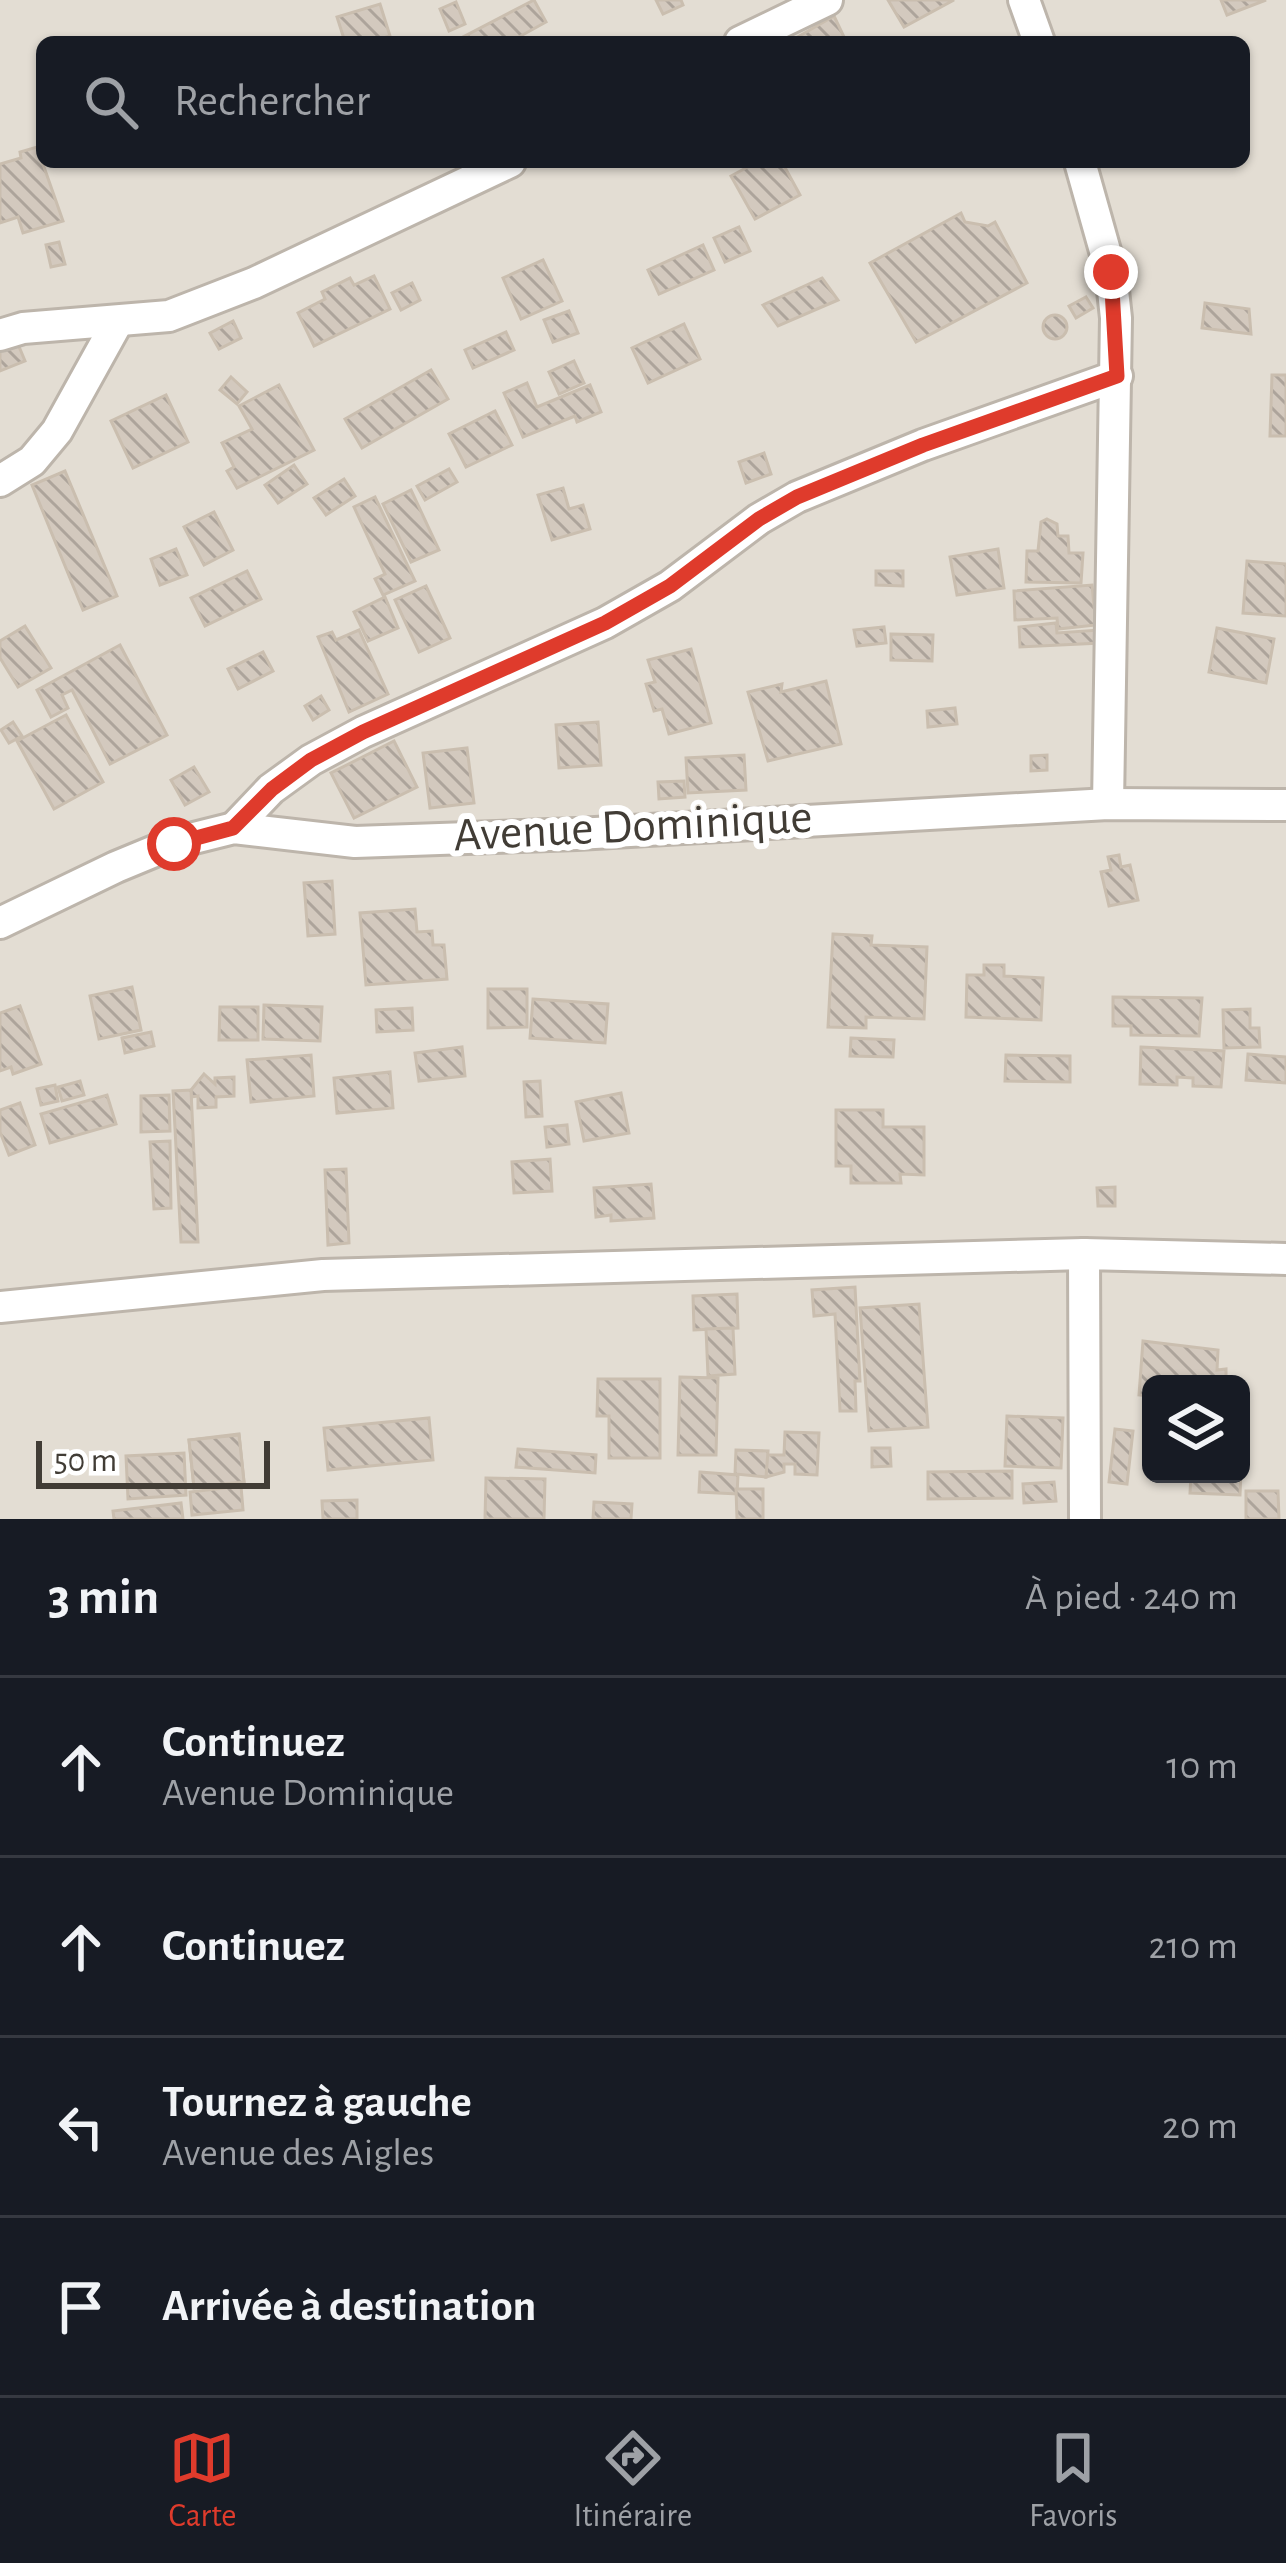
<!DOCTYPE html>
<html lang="fr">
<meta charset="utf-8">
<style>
body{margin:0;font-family:"Alegreya Sans",sans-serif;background:#20242c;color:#f1f3f6}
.controls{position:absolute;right:36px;bottom:36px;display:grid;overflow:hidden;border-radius:18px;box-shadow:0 3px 9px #0004}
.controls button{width:108px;height:108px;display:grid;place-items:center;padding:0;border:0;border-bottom:3px solid #363941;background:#171b24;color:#f1f3f6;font:60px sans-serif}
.scale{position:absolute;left:36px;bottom:30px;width:234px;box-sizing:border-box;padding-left:12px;border:6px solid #413c35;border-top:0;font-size:33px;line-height:42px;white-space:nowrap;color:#413c35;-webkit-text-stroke:9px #fff;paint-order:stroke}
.stop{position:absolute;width:36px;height:36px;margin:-27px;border:9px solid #df3b2c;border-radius:50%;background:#fff}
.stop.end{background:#df3b2c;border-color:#fff;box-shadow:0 3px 12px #0008}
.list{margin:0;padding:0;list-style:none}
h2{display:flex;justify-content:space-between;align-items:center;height:156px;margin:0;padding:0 48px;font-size:51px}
h2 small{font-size:39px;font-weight:400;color:#9ea1a6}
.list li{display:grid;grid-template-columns:78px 1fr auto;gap:36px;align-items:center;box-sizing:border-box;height:180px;padding:0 48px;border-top:3px solid #363941}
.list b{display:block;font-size:45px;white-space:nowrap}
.list p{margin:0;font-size:39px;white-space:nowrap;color:#9ea1a6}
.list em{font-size:39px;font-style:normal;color:#9ea1a6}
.icon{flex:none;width:66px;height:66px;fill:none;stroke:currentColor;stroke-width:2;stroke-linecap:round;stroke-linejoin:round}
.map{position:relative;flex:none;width:1286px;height:1519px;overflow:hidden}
.search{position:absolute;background:#171b24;box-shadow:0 3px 9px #0004;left:36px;right:36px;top:36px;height:132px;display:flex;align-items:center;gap:30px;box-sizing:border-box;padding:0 42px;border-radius:18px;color:#9ea1a6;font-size:45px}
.sheet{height:876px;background:#171b24}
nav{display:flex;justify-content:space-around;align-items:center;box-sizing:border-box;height:168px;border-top:3px solid #363941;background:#171b24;font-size:33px;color:#9ea1a6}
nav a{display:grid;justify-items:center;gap:6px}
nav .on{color:#df3b2c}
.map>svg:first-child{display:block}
.residential{fill:#e3ddd3;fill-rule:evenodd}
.building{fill:url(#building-back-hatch);stroke:#cabeaf;stroke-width:3}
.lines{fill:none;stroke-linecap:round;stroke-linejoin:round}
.minor-casing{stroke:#bdb5ab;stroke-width:36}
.minor{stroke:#fff;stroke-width:30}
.route{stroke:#df3b2c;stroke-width:15}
.labels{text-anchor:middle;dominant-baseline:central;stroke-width:12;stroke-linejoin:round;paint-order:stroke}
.street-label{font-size:48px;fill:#413c35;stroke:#fff}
</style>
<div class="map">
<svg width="1286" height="1519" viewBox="0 0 1286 1519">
<defs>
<pattern id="building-back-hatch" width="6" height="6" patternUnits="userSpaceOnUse" patternTransform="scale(3)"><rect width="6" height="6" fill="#d3c9be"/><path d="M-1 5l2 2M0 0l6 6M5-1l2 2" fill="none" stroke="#ada49b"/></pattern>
</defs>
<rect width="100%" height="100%" fill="#f0ece4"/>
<path class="residential" d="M 0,0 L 1286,0 L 1286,1519 L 0,1519 ZM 42,42 L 1244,42 L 1244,162 L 42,162 ZM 1151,1384 L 1241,1384 L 1241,1474 L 1151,1474 Z"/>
<g class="building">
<polygon points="534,0 546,22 517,38 519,42 465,42 463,37"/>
<polygon points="656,0 681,0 683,5 663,14"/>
<polygon points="888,0 954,0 904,27"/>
<polygon points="1221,0 1266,0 1227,15"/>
<polygon points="456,2 465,24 449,31 440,9"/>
<polygon points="380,4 390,36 370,42 345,42 337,17"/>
<polygon points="834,16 844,37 836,42 789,42"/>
<polygon points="37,147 63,221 23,233 18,217 0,223 0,164 21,158 20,152"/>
<polygon points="757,162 782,162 800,195 755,219 731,176"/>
<polygon points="961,213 965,222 988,226 995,222 1027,283 916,342 870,263"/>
<polygon points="739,227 750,251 725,262 714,238"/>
<polygon points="59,242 65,264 51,267 46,245"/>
<polygon points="703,245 714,270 659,294 648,270"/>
<polygon points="543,260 562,301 521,319 503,278"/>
<polygon points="374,276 390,309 314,346 298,313 325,299 322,292 350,278 354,285"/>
<polygon points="822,278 838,300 778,326 763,305"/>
<polygon points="412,283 420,300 401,310 392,293"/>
<polygon points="1086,297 1093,308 1076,318 1069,306"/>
<polygon points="1205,303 1249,309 1251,334 1202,328"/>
<polygon points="569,311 578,333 553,342 544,320"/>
<circle cx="1055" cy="327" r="12"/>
<polygon points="233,321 241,338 219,349 210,333"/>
<polygon points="684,324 700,359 648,383 632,348"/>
<polygon points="506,332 514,350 473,368 465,350"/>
<polygon points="15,337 25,361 0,371 0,343"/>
<polygon points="574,361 584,383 559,394 549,372"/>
<polygon points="431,370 448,399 362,448 345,419"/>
<polygon points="1272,375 1286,375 1286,436 1270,436"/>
<polygon points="231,377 247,392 237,404 220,390"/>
<polygon points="527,383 537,407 590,385 601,412 577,422 575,416 523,437 504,393"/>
<polygon points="279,385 314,450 237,488 227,471 234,467 222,443 252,429 239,406"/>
<polygon points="166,395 188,442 133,468 111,421"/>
<polygon points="495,411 512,445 466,467 449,434"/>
<polygon points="764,453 771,474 746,483 739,462"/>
<polygon points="294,465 307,484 278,503 265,485"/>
<polygon points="449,469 457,482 425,500 417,486"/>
<polygon points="65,471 117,596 83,610 32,485"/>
<polygon points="344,479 355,496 326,515 314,498"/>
<polygon points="563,488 569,509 583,505 590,529 552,540 538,495"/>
<polygon points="411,490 439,550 411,562 383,504"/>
<polygon points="375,497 415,581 383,595 375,579 385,574 354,507"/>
<polygon points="214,512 233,550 204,565 184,527"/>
<polygon points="1047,519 1057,524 1058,536 1068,536 1069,553 1083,553 1081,583 1026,582 1027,551 1038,551 1041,522"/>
<polygon points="176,549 187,575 160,585 151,559"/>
<polygon points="998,549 1004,588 957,595 950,557"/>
<polygon points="1247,561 1286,564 1286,616 1243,613"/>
<polygon points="247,571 261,599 205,626 191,598"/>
<polygon points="876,571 903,571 903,586 876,585"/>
<polygon points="1092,585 1096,625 1058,629 1057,618 1015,620 1014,591"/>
<polygon points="426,586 450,638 419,652 395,600"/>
<polygon points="385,597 398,628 368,641 354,612"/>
<polygon points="1056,623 1057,633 1099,630 1100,643 1020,647 1019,627"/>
<polygon points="25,626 51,668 18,687 0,658 0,641"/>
<polygon points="884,627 886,643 857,646 854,630"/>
<polygon points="1217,628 1274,639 1266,683 1209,672"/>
<polygon points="359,630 388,694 349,712 318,637 332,632 336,640"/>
<polygon points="891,634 933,635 932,661 891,660"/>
<polygon points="120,645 167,735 110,764 72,690 62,695 68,708 51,717 37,690"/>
<polygon points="691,649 711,723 669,734 662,709 654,711 646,684 655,682 648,660"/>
<polygon points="263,652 273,671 238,689 228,669"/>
<polygon points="826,681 841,744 768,761 748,692 782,684 781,692"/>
<polygon points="321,696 329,710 313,720 305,706"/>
<polygon points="955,708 957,724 928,727 927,711"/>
<polygon points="66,715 103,782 54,809 17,741"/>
<polygon points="13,722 22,736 9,743 1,730"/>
<polygon points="598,722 601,765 559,768 556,725"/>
<polygon points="394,741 417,787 354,818 331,773"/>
<polygon points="467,748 474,803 430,808 423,753"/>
<polygon points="744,755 746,790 688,793 686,758"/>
<polygon points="1047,755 1047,770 1031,771 1031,756"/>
<polygon points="194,767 209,792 185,805 171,780"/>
<polygon points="684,781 685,797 659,799 658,782"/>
<polygon points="1119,855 1121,867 1130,865 1138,900 1109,906 1101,872 1111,870 1108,857"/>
<polygon points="332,881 335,934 308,936 304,883"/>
<polygon points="415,909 417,932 432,931 433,945 444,945 447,979 366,985 360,913"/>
<polygon points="833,934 872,936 871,945 927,947 924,1019 866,1017 866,1028 828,1027"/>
<polygon points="984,965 1004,965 1004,976 1043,978 1041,1020 966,1017 967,975 984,975"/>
<polygon points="132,987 141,1030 99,1039 90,996"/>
<polygon points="488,989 527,989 527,1027 488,1028"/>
<polygon points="1113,997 1202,998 1199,1036 1131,1035 1131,1026 1113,1026"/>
<polygon points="533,999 608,1004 605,1043 530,1038"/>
<polygon points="264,1005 322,1007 320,1041 263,1039"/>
<polygon points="20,1006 41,1064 13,1074 11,1067 0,1071 0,1013"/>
<polygon points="220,1007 258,1007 258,1040 219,1040"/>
<polygon points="412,1008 413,1030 377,1032 376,1010"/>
<polygon points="1250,1009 1250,1028 1259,1028 1260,1047 1224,1048 1223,1010"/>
<polygon points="151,1032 154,1046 125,1053 122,1038"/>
<polygon points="851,1038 894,1040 893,1057 850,1056"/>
<polygon points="462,1047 465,1076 419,1081 415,1053"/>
<polygon points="1141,1047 1224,1051 1221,1087 1193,1086 1193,1078 1177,1077 1177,1085 1140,1084"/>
<polygon points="1248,1054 1286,1057 1286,1083 1246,1080"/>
<polygon points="311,1055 314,1096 251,1102 247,1060"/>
<polygon points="1006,1055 1070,1056 1070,1082 1005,1081"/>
<polygon points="390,1072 393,1108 337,1113 334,1078"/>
<polygon points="204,1074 215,1084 215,1078 234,1077 234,1096 216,1097 216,1107 198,1108 198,1096 191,1097 191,1090"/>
<polygon points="80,1081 84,1095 62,1101 58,1087"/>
<polygon points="540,1081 542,1116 526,1117 524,1082"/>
<polygon points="55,1085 58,1101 41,1105 37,1089"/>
<polygon points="191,1090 198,1242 181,1242 173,1091"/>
<polygon points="621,1093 629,1133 584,1141 576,1102"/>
<polygon points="107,1095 116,1124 50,1143 41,1114"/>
<polygon points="169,1095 170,1131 141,1132 141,1096"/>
<polygon points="20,1103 35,1145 9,1155 0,1132 0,1110"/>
<polygon points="836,1110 883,1110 883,1127 924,1127 924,1175 900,1174 901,1183 851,1183 851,1166 836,1166"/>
<polygon points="567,1125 569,1144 547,1147 545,1127"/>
<polygon points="170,1141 171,1208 154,1209 150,1142"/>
<polygon points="550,1159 552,1191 514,1193 512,1162"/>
<polygon points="346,1169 349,1243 328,1245 325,1170"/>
<polygon points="651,1184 654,1218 611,1221 611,1215 596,1217 594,1188"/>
<polygon points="1115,1187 1115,1206 1098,1206 1097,1188"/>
<polygon points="855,1287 860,1381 855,1381 856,1411 840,1411 835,1314 814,1316 812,1290"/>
<polygon points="737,1294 738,1328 694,1330 693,1296"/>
<polygon points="919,1304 928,1427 869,1431 860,1308"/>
<polygon points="733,1328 735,1374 708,1376 706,1329"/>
<polygon points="1143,1341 1218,1350 1217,1370 1226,1369 1226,1380 1217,1380 1217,1384 1151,1384 1151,1396 1139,1395"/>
<polygon points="680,1377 718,1378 716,1455 678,1455"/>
<polygon points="598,1379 660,1379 660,1458 609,1458 609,1416 597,1416"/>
<polygon points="1007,1416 1063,1418 1061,1468 1005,1466"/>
<polygon points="429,1418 433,1460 328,1470 324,1428"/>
<polygon points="1115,1429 1133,1431 1127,1484 1109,1482"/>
<polygon points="785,1432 819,1433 817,1475 795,1474 795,1464 784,1464 784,1472 766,1477 767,1455 784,1455"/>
<polygon points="239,1434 244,1482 194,1488 189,1440"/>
<polygon points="239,1435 244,1482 194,1487 189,1440"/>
<polygon points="872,1448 890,1448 891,1466 872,1467"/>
<polygon points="1242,1448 1240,1495 1190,1493 1191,1474 1186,1474 1241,1474"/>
<polygon points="518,1449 596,1455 595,1473 516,1467"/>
<polygon points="736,1450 768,1451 766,1477 735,1474"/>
<polygon points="184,1453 186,1495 128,1499 126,1456"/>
<polygon points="1012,1471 1012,1498 928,1499 928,1472"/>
<polygon points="700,1472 738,1475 737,1494 699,1492"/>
<polygon points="486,1478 545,1479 544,1519 485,1519"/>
<polygon points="1054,1482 1056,1501 1024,1503 1023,1484"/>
<polygon points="241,1486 243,1510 192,1515 190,1492"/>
<polygon points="736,1489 763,1489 763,1519 737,1519"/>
<polygon points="1246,1491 1278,1491 1279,1519 1246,1519"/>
<polygon points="357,1500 357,1519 323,1519 322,1501"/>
<polygon points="594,1502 632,1504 631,1519 593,1519"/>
<polygon points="181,1503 183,1519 114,1519 113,1511"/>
</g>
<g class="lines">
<defs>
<g id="minor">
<polyline points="1024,0 1039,42"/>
<polyline points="740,42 827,0"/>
<polyline points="1080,162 1111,272 1116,318 1108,804"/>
<polyline points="0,335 23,328 169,316 254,283 510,162"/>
<polyline points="0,481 32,461 57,431 118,321"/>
<polyline points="234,828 271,789 311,760 363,732 605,623 670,586 759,519 797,497 923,445 1117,376"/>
<polyline points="0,923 116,867 174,843 234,828 355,842 577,834 1108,804 1286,805"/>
<polyline points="0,1307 323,1275 1084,1254"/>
<polyline points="1085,1519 1084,1254 1286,1259"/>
</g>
</defs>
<use href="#minor" class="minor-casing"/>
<use href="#minor" class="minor"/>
</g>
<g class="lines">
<polyline class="route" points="174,844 233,828 272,789 311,760 363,732 605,623 670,586 759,519 797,497 923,445 1117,376 1111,272"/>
</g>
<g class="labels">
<g class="street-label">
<text transform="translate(633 827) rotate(-3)">Avenue Dominique</text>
</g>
</g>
</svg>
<div class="controls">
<button><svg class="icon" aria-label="layers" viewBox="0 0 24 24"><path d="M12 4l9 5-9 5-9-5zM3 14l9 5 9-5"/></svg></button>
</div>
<div class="scale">50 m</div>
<div class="stop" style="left:174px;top:844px"></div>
<div class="stop end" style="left:1111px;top:272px"></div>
<div class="search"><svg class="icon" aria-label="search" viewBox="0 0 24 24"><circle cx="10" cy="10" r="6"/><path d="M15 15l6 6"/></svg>Rechercher</div>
</div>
<section class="sheet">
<h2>3 min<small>À pied · 240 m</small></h2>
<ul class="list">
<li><svg class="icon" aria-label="ahead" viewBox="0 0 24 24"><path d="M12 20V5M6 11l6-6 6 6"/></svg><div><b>Continuez</b><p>Avenue Dominique</p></div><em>10 m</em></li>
<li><svg class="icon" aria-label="ahead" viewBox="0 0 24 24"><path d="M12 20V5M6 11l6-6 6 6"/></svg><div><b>Continuez</b></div><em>210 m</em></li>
<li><svg class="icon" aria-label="left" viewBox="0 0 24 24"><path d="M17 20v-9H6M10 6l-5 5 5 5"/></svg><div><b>Tournez à gauche</b><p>Avenue des Aigles</p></div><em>20 m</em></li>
<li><svg class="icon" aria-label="arrive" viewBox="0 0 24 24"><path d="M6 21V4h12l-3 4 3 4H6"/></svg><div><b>Arrivée à destination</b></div></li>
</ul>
</section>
<nav>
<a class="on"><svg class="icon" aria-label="map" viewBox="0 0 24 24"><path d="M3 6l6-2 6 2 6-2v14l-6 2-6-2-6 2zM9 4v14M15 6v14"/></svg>Carte</a>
<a><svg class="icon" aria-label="directions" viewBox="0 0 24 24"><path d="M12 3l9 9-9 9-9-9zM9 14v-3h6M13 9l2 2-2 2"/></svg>Itinéraire</a>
<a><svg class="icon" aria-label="saved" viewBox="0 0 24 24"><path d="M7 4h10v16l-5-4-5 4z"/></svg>Favoris</a>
</nav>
